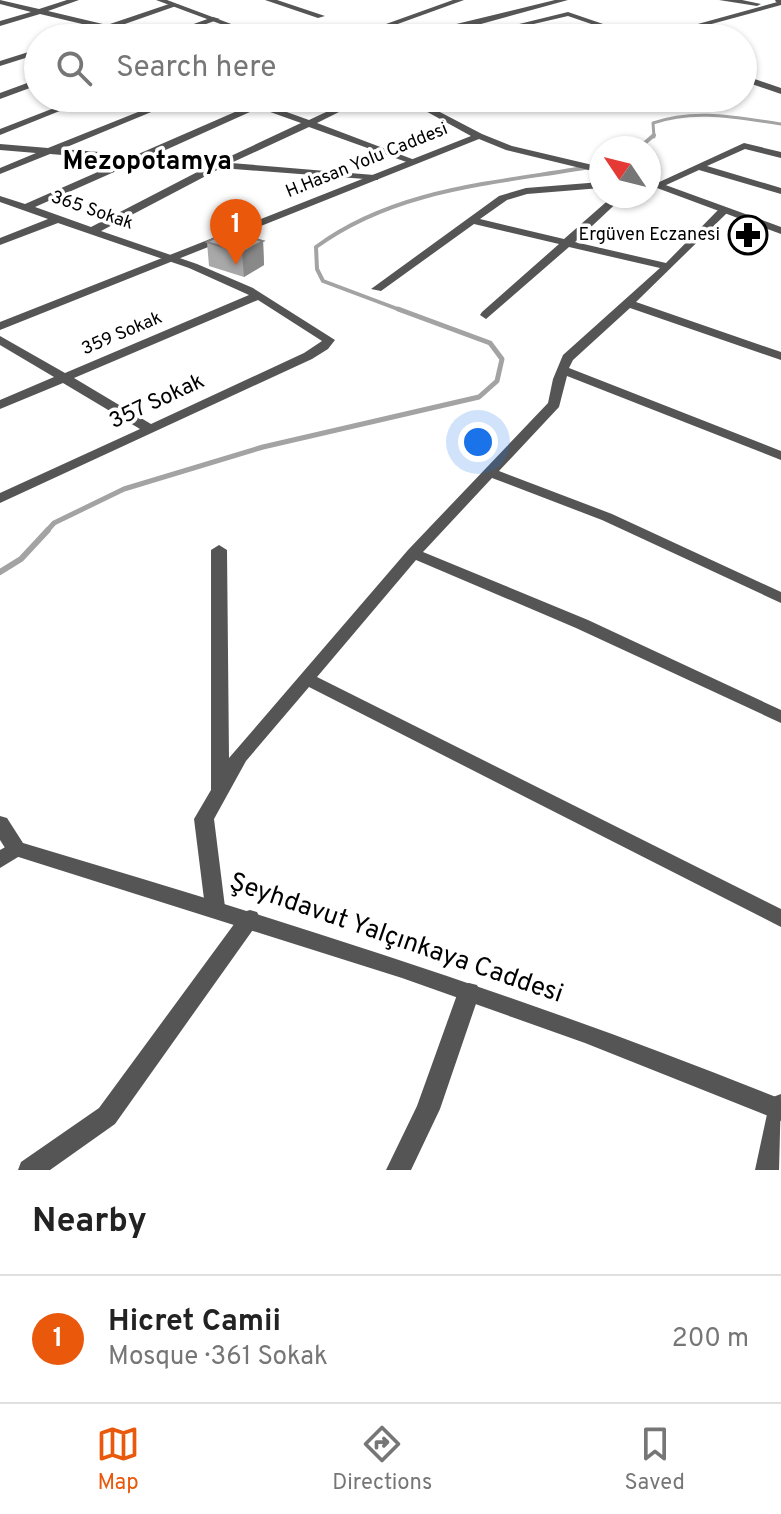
<!DOCTYPE html>
<meta charset="utf-8">
<style>
body{margin:0;font-family:Overpass,sans-serif;background:#f2f2f2;color:#222}
.compass{position:absolute;left:589px;top:136px;width:72px;height:72px;border-radius:50%;background:#fff;box-shadow:0 2px 6px #0004;rotate:305deg}
.you{position:absolute;left:478px;top:442px;width:28px;height:28px;margin:-20px;border:6px solid #fff;border-radius:50%;background:#1a73e8;box-shadow:0 0 0 12px #1a73e833}
.badge{display:grid;place-items:center;width:52px;height:52px;border-radius:50%;background:#ea580c;color:#fff;font-size:26px;font-weight:700}
.pin{position:absolute;translate:-50% -66px;filter:drop-shadow(0 2px 4px #0008)}
.pin::after{content:'';position:absolute;top:42px;width:28px;height:24px;background:inherit;clip-path:polygon(0 0,100% 0,50% 100%)}
.list{margin:0;padding:0;list-style:none}
h2{display:flex;justify-content:space-between;align-items:center;height:104px;margin:0;padding:0 32px;font-size:34px}
h2 small{font-size:26px;font-weight:400;color:#767676}
.list li{display:grid;grid-template-columns:52px 1fr auto;gap:24px;align-items:center;box-sizing:border-box;height:128px;padding:0 32px;border-top:2px solid #e0e0e0}
.list b{display:block;font-size:30px;white-space:nowrap}
.list p{margin:0;font-size:26px;white-space:nowrap;color:#767676}
.list em{font-size:26px;font-style:normal;color:#767676}
.icon{flex:none;width:44px;height:44px;fill:none;stroke:currentColor;stroke-width:2;stroke-linecap:round;stroke-linejoin:round}
.map{position:relative;flex:none;width:781px;height:1170px;overflow:hidden}
.search{position:absolute;background:#fff;box-shadow:0 2px 6px #0004;left:24px;right:24px;top:24px;height:88px;display:flex;align-items:center;gap:20px;box-sizing:border-box;padding:0 28px;border-radius:44px;color:#767676;font-size:30px}
.sheet{height:232px;background:#fff}
nav{display:flex;justify-content:space-around;align-items:center;box-sizing:border-box;height:112px;border-top:2px solid #e0e0e0;background:#fff;font-size:22px;color:#767676}
nav a{display:grid;justify-items:center;gap:4px}
nav .on{color:#ea580c}
.map>svg:first-child{display:block}
.lines{fill:none;stroke-linecap:round;stroke-linejoin:round}
.stream-far3{stroke:#a3a3a3;stroke-width:3}
.stream-far2{stroke:#a3a3a3;stroke-width:4}
.stream-far1{stroke:#a3a3a3;stroke-width:5}
.stream{stroke:#a3a3a3;stroke-width:6}
.minor{fill:#555;fill-rule:evenodd}
.tertiary{fill:#555;fill-rule:evenodd}
.wall{fill:#a9a9a9}
.shaded-wall{fill:#898989}
.building{fill:#c4c4c4;stroke:#898989;stroke-width:2}
.labels{text-anchor:middle;dominant-baseline:central;stroke-width:7;stroke-linejoin:round;paint-order:stroke}
.far-street-label{font-size:18px;fill:#000;stroke:#fff}
.far-poi-label{font-size:18px;fill:#000;stroke:#fff;text-anchor:end}
.street-label{font-size:22px;fill:#000;stroke:#fff}
.far-district-label{font-size:26px;font-weight:bold;fill:#000;stroke:#fff}
.near-street-label{font-size:26px;fill:#000;stroke:#fff}
</style>
<div class="map">
<svg width="781" height="1170" viewBox="0 0 781 1170">
<rect width="100%" height="100%" fill="#fff"/>
<g class="lines">
<path class="stream-far3" d="M 654,137 L 653,123 C 696,108 738,118 781,124"/>
<g class="stream-far2">
<polyline points="639,148 654,135"/>
<path d="M 403,311 L 323,281 L 317,269 L 316,247 C 399,186 503,183 601,165"/>
</g>
<polyline class="stream-far1" points="46,532 54,523 124,489 263,447 479,397 497,381 502,359 490,343 398,309"/>
<polyline class="stream" points="0,572 21,559 48,530"/>
<g class="minor">
<polygon points="0,0 39,9 67,0 79,0 48,11 107,25 172,3 179,5 85,38 73,38 99,28 40,14 0,26 0,21 31,12 0,4"/>
<polygon points="265,0 277,0 325,16 318,18"/>
<polygon points="453,0 464,0 359,38 347,38"/>
<polygon points="555,0 568,0 430,38 419,38 444,27"/>
<polygon points="719,0 742,0 761,4 757,6"/>
<polygon points="781,1 781,5 660,38 647,38"/>
<path d="M 568,12 L 644,38 L 632,38 L 568,16 L 525,26 L 557,38 C 542,38 527,28 513,29 C 496,31 481,38 463,38 Z"/>
<polygon points="213,17 220,19 167,38 155,38"/>
<polygon points="38,49 38,54 0,66 0,61"/>
<polygon points="743,75 781,88 781,94 743,81"/>
<polygon points="38,79 38,85 0,99 0,93"/>
<polygon points="80,98 92,98 0,135 0,129"/>
<path d="M 173,98 L 185,98 L 62,149 L 136,155 L 251,105 L 236,98 L 248,98 L 259,102 L 268,98 L 279,98 L 267,105 L 309,120 L 356,98 L 367,98 L 317,123 L 420,162 L 412,164 L 309,127 L 231,163 L 374,175 L 378,176 L 378,180 L 221,168 L 101,231 L 197,264 L 253,288 L 335,340 L 328,349 L 312,359 L 0,503 L 0,493 L 140,429 L 63,383 L 0,409 L 0,400 L 54,377 L 0,345 L 0,336 L 65,373 L 249,295 L 189,268 L 58,223 L 0,245 L 0,238 L 48,219 L 0,202 L 0,196 L 25,204 L 125,160 L 50,154 L 0,174 L 0,168 L 36,153 L 0,150 L 0,144 L 48,148 ZM 259,108 L 301,123 L 218,162 L 150,157 ZM 139,161 L 207,167 L 91,227 L 35,207 ZM 258,300 L 322,341 L 304,353 L 151,424 L 74,378 Z"/>
<polygon points="744,143 781,152 781,158 745,149 707,166 781,188 781,194 699,170 664,186 655,184"/>
<polygon points="601,182 601,188 527,194 507,200 480,219 564,239 613,196 624,196 575,242 666,263 720,208 728,208 728,212 636,302 781,352 781,360 630,308 573,360 569,368 781,451 781,460 567,376 559,407 499,471 612,514 781,592 781,603 602,520 492,478 423,552 588,620 781,710 781,723 576,628 416,560 317,677 781,909 781,927 309,687 246,761 214,819 225,907 222,913 215,915 208,913 205,907 194,819 211,790 211,550 219,545 227,550 229,758 408,550 548,403 553,379 563,355 660,268 569,247 486,319 480,315 482,312 559,244 474,224 381,291 371,289 499,196 526,188"/>
<polygon points="16,841 23,844 26,849 23,854 0,868 0,850"/>
<polygon points="250,910 257,912 260,918 257,924 115,1124 50,1170 18,1170 21,1162 99,1108 243,912"/>
<polygon points="469,983 477,985 480,992 440,1109 411,1170 386,1170 417,1106 458,992 461,985"/>
<polygon points="781,1094 779,1170 755,1170 769,1105 773,1097"/>
</g>
<g class="tertiary">
<polygon points="156,0 167,0 269,38 258,38"/>
<polygon points="775,0 781,0 781,2 776,2"/>
<polygon points="402,98 413,98 482,134 512,146 601,167 601,173 506,150 479,139 0,330 0,322 471,136"/>
<polygon points="649,179 781,227 781,234 649,185"/>
<path d="M 0,816 L 7,818 L 23,843 C 279,919 533,999 781,1099 L 781,1121 L 585,1043 L 402,978 L 9,854 L 0,840 Z"/>
</g>
</g>
<polygon class="wall" points="263,241 264,265 244,277 209,266 207,242"/>
<polygon class="shaded-wall" points="263,241 264,265 244,277 242,253"/>
<polygon class="building" points="227,231 263,241 242,253 207,242"/>
<defs>
<symbol id="pharmacy-ring" viewBox="-11 -11 22 22"><circle r="9.5" fill="#fff" stroke="#000" stroke-width="1.5"/><path d="M-2-6h4v4h4v4h-4v4h-4v-4h-4v-4h4Z" fill="#000"/></symbol>
</defs>
<g fill-rule="evenodd">
<use href="#pharmacy-ring" x="726" y="213" width="44" height="44"/>
</g>
<g class="labels">
<g class="far-street-label">
<text transform="translate(367 161) rotate(-22)">H.Hasan Yolu Caddesi</text>
<text transform="translate(92 211) rotate(19)">365 Sokak</text>
<text transform="translate(122 334) rotate(-23)">359 Sokak</text>
</g>
<g class="far-poi-label">
<text x="720" y="235">Ergüven Eczanesi</text>
</g>
<g class="street-label">
<text transform="translate(157 402) rotate(-25)">357 Sokak</text>
</g>
<g class="far-district-label">
<text x="147" y="162">Mezopotamya</text>
</g>
<g class="near-street-label">
<text transform="translate(396 939) rotate(19)">Şeyhdavut Yalçınkaya Caddesi</text>
</g>
</g>
</svg>
<svg class="compass" viewBox="-18 -18 36 36"><path d="M0-13l5 13h-10z" fill="#e53935"/><path d="M0 13l5-13h-10z" fill="#767676"/></svg>
<div class="you"></div>
<div class="pin badge" style="left:236px;top:265px">1</div>
<div class="search"><svg class="icon" aria-label="search" viewBox="0 0 24 24"><circle cx="10" cy="10" r="6"/><path d="M15 15l6 6"/></svg>Search here</div>
</div>
<section class="sheet">
<h2>Nearby<small></small></h2>
<ul class="list">
<li><span class="badge">1</span><div><b>Hicret Camii</b><p>Mosque · 361 Sokak</p></div><em>200 m</em></li>
</ul>
</section>
<nav>
<a class="on"><svg class="icon" aria-label="map" viewBox="0 0 24 24"><path d="M3 6l6-2 6 2 6-2v14l-6 2-6-2-6 2zM9 4v14M15 6v14"/></svg>Map</a>
<a><svg class="icon" aria-label="directions" viewBox="0 0 24 24"><path d="M12 3l9 9-9 9-9-9zM9 14v-3h6M13 9l2 2-2 2"/></svg>Directions</a>
<a><svg class="icon" aria-label="saved" viewBox="0 0 24 24"><path d="M7 4h10v16l-5-4-5 4z"/></svg>Saved</a>
</nav>
